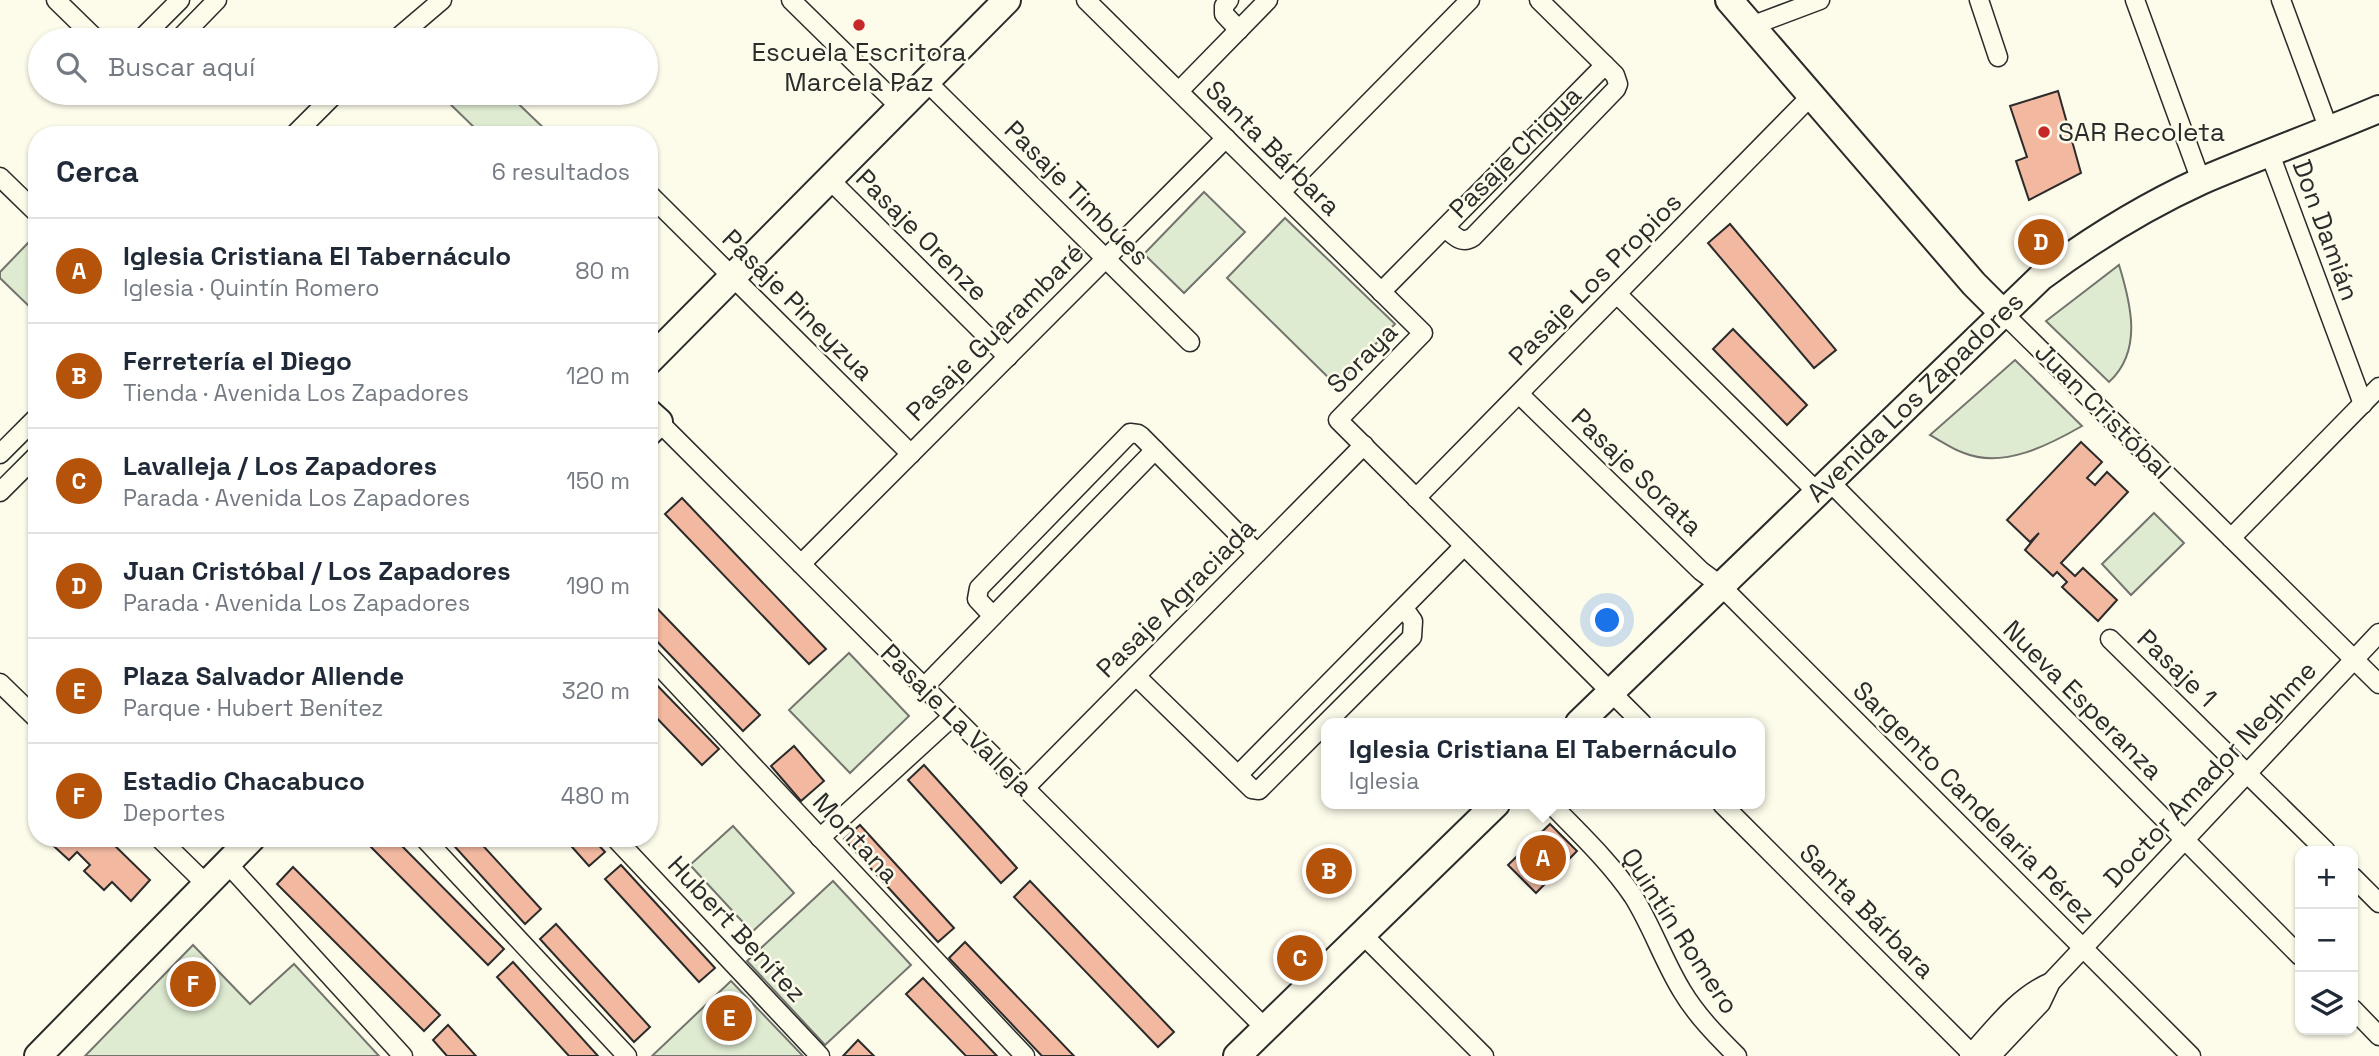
<!DOCTYPE html>
<html lang="es">
<meta charset="utf-8">
<style>
body{margin:0;font-family:"Space Grotesk",sans-serif;background:#f6f6f7;color:#1f2937}
.controls{position:absolute;right:21px;bottom:21px;display:grid;overflow:hidden;border-radius:14px;box-shadow:0 2px 5px #0004}
.controls button{width:63px;height:63px;display:grid;place-items:center;padding:0;border:0;border-bottom:2px solid #e0e1e3;background:#fff;color:#1f2937;font:35px sans-serif}
.you{position:absolute;left:1608px;top:621px;width:24px;height:24px;margin:-18px;border:5px solid #fff;border-radius:50%;background:#1a73e8;box-shadow:0 0 0 10px #1a73e833}
.badge{display:grid;place-items:center;width:46px;height:46px;border-radius:50%;background:#b45309;color:#fff;font-size:23px;font-weight:700}
.pin{position:absolute;translate:-50% -50%;border:4px solid #fff;box-shadow:0 2px 7px #0006}
.popup{position:absolute;left:1321px;top:718px;width:444px;height:91px;box-sizing:border-box;display:grid;place-content:center;border-radius:14px;background:#fff;filter:drop-shadow(0 2px 5px #0005);font-size:23px;white-space:nowrap;color:#747a83}
.popup b{font-size:26px;color:#1f2937}
.popup::after{content:'';position:absolute;left:50%;top:100%;margin-left:-14px;border:14px solid transparent;border-top-color:#fff}
.list{margin:0;padding:0;list-style:none}
h2{display:flex;justify-content:space-between;align-items:center;height:91px;margin:0;padding:0 28px;font-size:30px}
h2 small{font-size:23px;font-weight:400;color:#747a83}
.list li{display:grid;grid-template-columns:46px 1fr auto;gap:21px;align-items:center;box-sizing:border-box;height:105px;padding:0 28px;border-top:2px solid #e0e1e3}
.list b{display:block;font-size:26px;white-space:nowrap}
.list p{margin:0;font-size:23px;white-space:nowrap;color:#747a83}
.list em{font-size:23px;font-style:normal;color:#747a83}
.icon{flex:none;width:38px;height:38px;fill:none;stroke:currentColor;stroke-width:2;stroke-linecap:round;stroke-linejoin:round}
.map{position:relative;flex:none;width:2379px;height:1056px;overflow:hidden}
.search{position:absolute;background:#fff;box-shadow:0 2px 5px #0004;left:28px;top:28px;width:630px;height:77px;display:flex;align-items:center;gap:18px;box-sizing:border-box;padding:0 24px;border-radius:38px;color:#747a83;font-size:26px}
.panel{position:absolute;background:#fff;box-shadow:0 2px 5px #0004;left:28px;top:126px;width:630px;height:721px;border-radius:28px}
.map>svg:first-child{display:block}
.green{fill:#deebd1;stroke:#74746e;stroke-width:2}
.building{fill:#f2b8a0;stroke:#2b2b2b;stroke-width:2}
.lines{fill:none;stroke-linecap:round;stroke-linejoin:round}
.street-casing{stroke:#2b2b2b;stroke-width:21}
.secondary-casing{stroke:#2b2b2b;stroke-width:30}
.street{stroke:#fdfbea;stroke-width:18}
.secondary{stroke:#fdfbea;stroke-width:26}
.poi-dot{fill:#c62828;stroke:#fdfbea;stroke-width:2.5}
.labels{text-anchor:middle;dominant-baseline:central;stroke-width:5;stroke-linejoin:round;paint-order:stroke}
.poi-label{font-size:26px;fill:#2b2b2b;stroke:#fdfbea}
.street-label{font-size:26px;fill:#2b2b2b;stroke:#fdfbea}
</style>
<div class="map">
<svg width="2379" height="1056" viewBox="0 0 2379 1056">
<rect width="100%" height="100%" fill="#fdfbea"/>
<g class="green">
<polygon points="455,93 507,93 551,135 482,135 447,101"/>
<polygon points="1204,192 1245,232 1184,293 1144,254"/>
<polygon points="1285,218 1395,324 1336,385 1227,278"/>
<polygon points="29,242 37,249 37,314 0,278 0,272"/>
<path d="M 2119,265 C 2131,304 2143,351 2109,382 L 2046,321 Z"/>
<path d="M 2015,360 L 2082,426 C 2049,445 2003,469 1964,453 C 1952,449 1941,441 1930,435 Z"/>
<polygon points="2154,513 2184,543 2131,595 2102,564"/>
<polygon points="849,653 909,716 850,773 789,710"/>
<polygon points="733,826 794,893 752,932 690,865"/>
<polygon points="833,881 911,965 825,1045 747,961"/>
<polygon points="193,945 250,1004 294,964 379,1056 85,1056"/>
<polygon points="731,981 803,1056 652,1056"/>
</g>
<g class="building">
<polygon points="2058,91 2081,173 2029,200 2016,161 2027,157 2010,106"/>
<polygon points="1730,224 1836,350 1814,368 1708,243"/>
<polygon points="1733,329 1807,405 1787,425 1713,349"/>
<polygon points="2081,442 2102,462 2087,478 2095,485 2107,472 2128,492 2061,563 2075,576 2083,568 2117,600 2098,621 2062,587 2067,582 2057,572 2053,576 2025,550 2039,533 2030,542 2007,520"/>
<polygon points="682,498 826,649 809,664 665,514"/>
<polygon points="649,600 760,715 743,731 649,633"/>
<polygon points="649,677 719,749 702,765 649,710"/>
<polygon points="794,746 824,781 801,801 771,766"/>
<polygon points="924,765 1017,868 1001,883 908,780"/>
<polygon points="1550,824 1577,851 1536,893 1508,865"/>
<polygon points="860,825 954,928 938,942 844,839"/>
<polygon points="107,838 150,880 131,901 112,882 104,890 84,871 90,865 77,852 69,860 46,839"/>
<polygon points="362,838 394,838 504,949 488,965"/>
<polygon points="447,838 476,838 541,909 525,924"/>
<polygon points="564,838 592,838 605,852 589,866"/>
<polygon points="1328,852 1347,872 1330,889 1311,869"/>
<polygon points="621,865 715,968 699,982 605,879"/>
<polygon points="293,867 440,1015 424,1031 277,884"/>
<polygon points="1030,881 1174,1032 1158,1047 1014,897"/>
<polygon points="556,924 650,1027 634,1042 540,939"/>
<polygon points="965,942 1074,1056 1042,1056 949,958"/>
<polygon points="513,962 598,1056 569,1056 497,977"/>
<polygon points="923,978 997,1056 966,1056 906,994"/>
<polygon points="448,1025 476,1056 447,1056 433,1040"/>
<polygon points="858,1040 874,1056 843,1056"/>
</g>
<g class="lines">
<defs>
<g id="street">
<polyline points="56,0 97,40"/>
<polyline points="791,0 900,107"/>
<polyline points="1086,0 1423,333 1338,420 1642,723"/>
<polyline points="1229,0 1224,6 1224,14 1239,30"/>
<polyline points="1979,0 1998,57"/>
<polyline points="2135,0 2201,181"/>
<polyline points="2281,0 2329,130"/>
<polyline points="1751,26 1820,0"/>
<polyline points="140,40 180,0"/>
<polyline points="178,40 217,0"/>
<polyline points="395,40 442,0"/>
<polyline points="926,81 1190,342"/>
<polyline points="1179,91 1268,0"/>
<polyline points="294,135 336,93"/>
<polyline points="2270,154 2363,404"/>
<polyline points="0,177 37,213"/>
<polyline points="829,179 1008,357"/>
<polyline points="1281,192 1470,0"/>
<polyline points="649,194 911,454"/>
<path d="M 1445,228 C 1454,235 1461,245 1473,237 L 1616,89 L 1618,84 L 1615,75 L 1539,0"/>
<polyline points="1381,292 1605,65"/>
<polyline points="1617,294 1817,492"/>
<polyline points="2002,312 2379,684"/>
<polyline points="1519,394 1701,571 1720,585 2191,1056"/>
<polyline points="659,422 1265,1028"/>
<polyline points="0,454 37,417"/>
<polyline points="1828,480 2300,956"/>
<polyline points="0,492 37,455"/>
<polyline points="1416,498 1811,96"/>
<polyline points="2231,538 2379,387"/>
<polyline points="801,564 1226,138"/>
<polyline points="993,616 977,599 979,588 1130,433 1138,434 1141,436 1257,553"/>
<polyline points="2110,639 2326,851"/>
<polyline points="649,655 1025,1056"/>
<polyline points="1136,676 1252,789 1259,790 1412,637 1413,621 1404,608"/>
<polyline points="0,683 37,719"/>
<polyline points="924,687 1155,450"/>
<polyline points="1238,775 1464,546"/>
<polyline points="1025,788 1364,445"/>
<path d="M 1551,804 C 1579,833 1610,862 1633,896 C 1652,926 1663,960 1682,991 C 1697,1016 1717,1036 1737,1056"/>
<polyline points="1722,804 1974,1056"/>
<polyline points="159,838 206,884"/>
<polyline points="424,838 627,1056"/>
<polyline points="615,838 820,1056"/>
<polyline points="820,838 953,716"/>
<polyline points="227,863 403,1056"/>
<polyline points="2353,877 2379,903"/>
<polyline points="1362,934 1484,1056"/>
<polyline points="2353,1009 2379,1036"/>
<path d="M 1969,1056 C 1993,1030 2017,996 2051,982"/>
<polyline points="1991,1056 2041,1003 2051,982 2379,633"/>
</g>
<g id="secondary">
<polyline points="1729,0 1974,284 2002,312"/>
<polyline points="649,361 1007,0"/>
<polyline points="649,413 659,422 649,432"/>
<path d="M 1579,723 L 2041,277 C 2091,240 2144,207 2201,181 C 2259,156 2320,134 2379,109"/>
<polyline points="38,1056 252,838"/>
<polyline points="1237,1056 1496,804"/>
</g>
</defs>
<use href="#street" class="street-casing"/>
<use href="#secondary" class="secondary-casing"/>
<use href="#street" class="street"/>
<use href="#secondary" class="secondary"/>
</g>
<g class="poi-dot">
<circle cx="859" cy="25" r="7"/>
<circle cx="2044" cy="132" r="7"/>
</g>
<g class="labels">
<g class="poi-label">
<text x="859" y="52">Escuela Escritora<tspan x="859" dy="30">Marcela Paz</tspan></text>
<text x="2058" y="132" text-anchor="start">SAR Recoleta</text>
</g>
<g class="street-label">
<text transform="translate(1273 148) rotate(45)">Santa Bárbara</text>
<text transform="translate(1515 152) rotate(-45)">Pasaje Chigua</text>
<text transform="translate(1077 193) rotate(45)">Pasaje Timbúes</text>
<text transform="translate(2326 230) rotate(70)">Don Damián</text>
<text transform="translate(922 235) rotate(45)">Pasaje Orenze</text>
<text transform="translate(1595 279) rotate(-45)">Pasaje Los Propios</text>
<text transform="translate(798 305) rotate(45)">Pasaje Pineyzua</text>
<text transform="translate(995 332) rotate(-45)">Pasaje Guarambaré</text>
<text transform="translate(1362 358) rotate(-45)">Soraya</text>
<text transform="translate(1915 397) rotate(-44)">Avenida Los Zapadores</text>
<text transform="translate(2103 411) rotate(45)">Juan Cristóbal</text>
<text transform="translate(1637 472) rotate(44)">Pasaje Sorata</text>
<text transform="translate(1176 598) rotate(-45)">Pasaje Agraciada</text>
<text transform="translate(2177 668) rotate(44)">Pasaje 1</text>
<text transform="translate(2083 700) rotate(45)">Nueva Esperanza</text>
<text transform="translate(957 720) rotate(45)">Pasaje La Valleja</text>
<text transform="translate(2210 774) rotate(-47)">Doctor Amador Neghme</text>
<text transform="translate(1974 802) rotate(45)">Sargento Candelaria Pérez</text>
<text transform="translate(856 838) rotate(47)">Montana</text>
<text transform="translate(1867 911) rotate(45)">Santa Bárbara</text>
<text transform="translate(737 929) rotate(47)">Hubert Benítez</text>
<text transform="translate(1680 931) rotate(57)">Quintín Romero</text>
</g>
</g>
</svg>
<div class="controls">
<button>+</button>
<button>−</button>
<button><svg class="icon" aria-label="layers" viewBox="0 0 24 24"><path d="M12 4l9 5-9 5-9-5zM3 14l9 5 9-5"/></svg></button>
</div>
<div class="you"></div>
<div class="pin badge" style="left:1543px;top:858px">A</div>
<div class="popup"><b>Iglesia Cristiana El Tabernáculo</b>Iglesia</div>
<div class="pin badge" style="left:1329px;top:871px">B</div>
<div class="pin badge" style="left:1300px;top:958px">C</div>
<div class="pin badge" style="left:2041px;top:242px">D</div>
<div class="pin badge" style="left:729px;top:1018px">E</div>
<div class="pin badge" style="left:193px;top:984px">F</div>
<div class="search"><svg class="icon" aria-label="search" viewBox="0 0 24 24"><circle cx="10" cy="10" r="6"/><path d="M15 15l6 6"/></svg>Buscar aquí</div>
<section class="panel">
<h2>Cerca<small>6 resultados</small></h2>
<ul class="list">
<li><span class="badge">A</span><div><b>Iglesia Cristiana El Tabernáculo</b><p>Iglesia · Quintín Romero</p></div><em>80 m</em></li>
<li><span class="badge">B</span><div><b>Ferretería el Diego</b><p>Tienda · Avenida Los Zapadores</p></div><em>120 m</em></li>
<li><span class="badge">C</span><div><b>Lavalleja / Los Zapadores</b><p>Parada · Avenida Los Zapadores</p></div><em>150 m</em></li>
<li><span class="badge">D</span><div><b>Juan Cristóbal / Los Zapadores</b><p>Parada · Avenida Los Zapadores</p></div><em>190 m</em></li>
<li><span class="badge">E</span><div><b>Plaza Salvador Allende</b><p>Parque · Hubert Benítez</p></div><em>320 m</em></li>
<li><span class="badge">F</span><div><b>Estadio Chacabuco</b><p>Deportes</p></div><em>480 m</em></li>
</ul>
</section>
</div>
